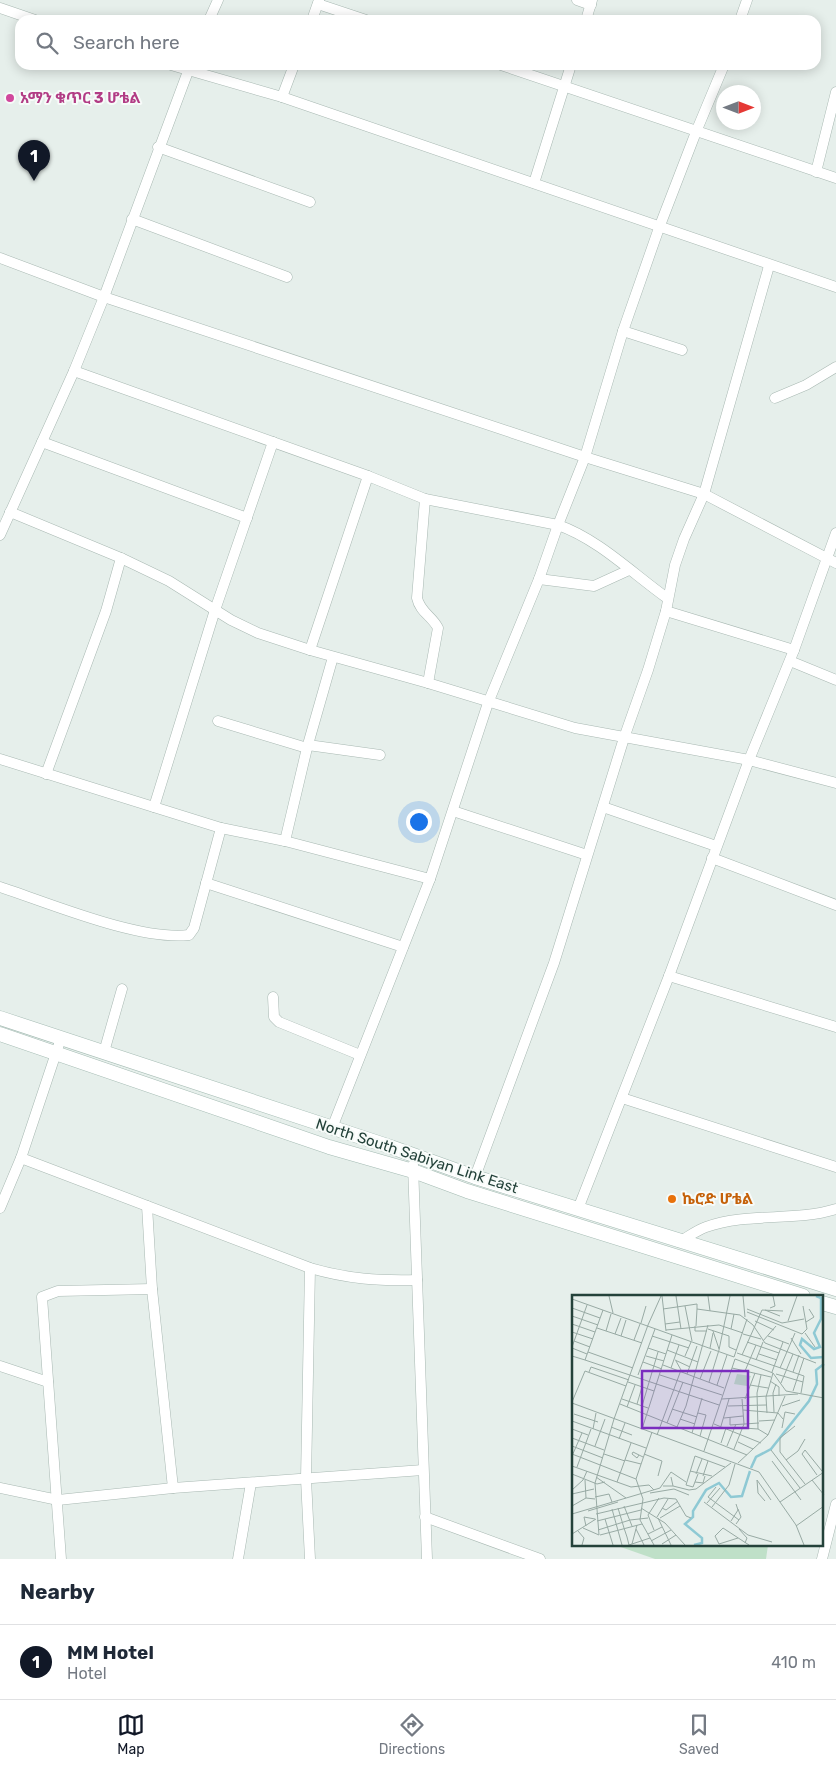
<!DOCTYPE html>
<meta charset="utf-8">
<style>
body{margin:0;font-family:Rubik,"Noto Sans Ethiopic",sans-serif;background:#f6f6f7;color:#1f2937}
.compass{position:absolute;left:716px;top:85px;width:45px;height:45px;border-radius:50%;background:#fff;box-shadow:0 2px 12px #0003;rotate:90deg}
.you{position:absolute;left:418px;top:821px;width:18px;height:18px;margin:-12px;border:4px solid #fff;border-radius:50%;background:#1a73e8;box-shadow:0 0 0 8px #1a73e833}
.badge{display:grid;place-items:center;width:32px;height:32px;border-radius:50%;background:#111827;color:#fff;font-size:16px;font-weight:700}
.pin{position:absolute;translate:-50% -41px;filter:drop-shadow(0 1px 2px #0008)}
.pin::after{content:'';position:absolute;top:26px;width:18px;height:15px;background:inherit;clip-path:polygon(0 0,100% 0,50% 100%)}
.list{margin:0;padding:0;list-style:none}
h2{display:flex;justify-content:space-between;align-items:center;height:65px;margin:0;padding:0 20px;font-size:21px}
h2 small{font-size:16px;font-weight:400;color:#747a83}
.list li{display:grid;grid-template-columns:32px 1fr auto;gap:15px;align-items:center;box-sizing:border-box;height:75px;padding:0 20px;border-top:1px solid #e0e1e3}
.list b{display:block;font-size:19px;white-space:nowrap}
.list p{margin:0;font-size:16px;white-space:nowrap;color:#747a83}
.list em{font-size:16px;font-style:normal;color:#747a83}
.icon{flex:none;width:28px;height:28px;fill:none;stroke:currentColor;stroke-width:2;stroke-linecap:round;stroke-linejoin:round}
.map{position:relative;flex:none;width:836px;height:1559px;overflow:hidden}
.search{position:absolute;background:#fff;box-shadow:0 2px 12px #0003;left:15px;right:15px;top:15px;height:55px;display:flex;align-items:center;gap:12px;box-sizing:border-box;padding:0 18px;border-radius:15px;color:#747a83;font-size:19px}
.sheet{height:140px;background:#fff}
nav{display:flex;justify-content:space-around;align-items:center;box-sizing:border-box;height:70px;border-top:1px solid #e0e1e3;background:#fff;font-size:14px;color:#747a83}
nav a{display:grid;justify-items:center;gap:2px}
nav .on{color:#111827}
.map>svg:first-child{display:block}
.green{fill:#bfe0c8}
.lines{fill:none;stroke-linecap:round;stroke-linejoin:round}
.street-casing{stroke:#a8b8b2;stroke-width:11}
.secondary-casing{stroke:#a4bbb3;stroke-width:15}
.street{stroke:#fff;stroke-width:10}
.secondary{stroke:#fff;stroke-width:14}
.hotel-dot{fill:#d1479c;stroke:#f7fbf9;stroke-width:2}
.food-dot{fill:#e8710a;stroke:#f7fbf9;stroke-width:2}
.labels{text-anchor:middle;dominant-baseline:central;stroke-width:4;stroke-linejoin:round;paint-order:stroke}
.hotel-label{font-size:15px;font-weight:bold;fill:#b23c85;stroke:#f7fbf9;text-anchor:start}
.street-label{font-size:15px;fill:#24423a;stroke:#f7fbf9}
.food-label{font-size:15px;font-weight:bold;fill:#c56008;stroke:#f7fbf9;text-anchor:start}
.inset-river{fill:none;stroke:#8ec9d4;stroke-width:2.5}
.inset-road{fill:none;stroke:#98aaa4;stroke-width:1}
.view{fill:#7b2cbf;fill-opacity:0.15;stroke:#7b2cbf;stroke-width:2.5}
.inset-edge{fill:none;stroke:#24423a;stroke-width:2.5}
</style>
<div class="map">
<svg width="836" height="1559" viewBox="0 0 836 1559">
<rect width="100%" height="100%" fill="#e6efeb"/>
<polygon class="green" points="615,1545 768,1545 766,1559 655,1559"/>
<g class="lines">
<defs>
<g id="street">
<polyline points="577,0 591,5"/>
<polyline points="318,4 366,20"/>
<polyline points="0,8 35,20"/>
<polyline points="209,20 218,0"/>
<polyline points="312,20 319,0"/>
<polyline points="586,20 592,0"/>
<polyline points="740,20 747,0"/>
<polyline points="171,65 282,97 836,287"/>
<polyline points="501,65 836,178"/>
<polyline points="282,97 294,65"/>
<polyline points="158,147 310,202"/>
<polyline points="816,172 836,92"/>
<polyline points="534,183 571,65"/>
<polyline points="132,219 287,277"/>
<polyline points="0,258 104,297 585,457 704,494 836,563"/>
<polyline points="623,331 682,350"/>
<path d="M 74,371 L 368,476 L 425,499 L 558,525 C 598,539 632,573 667,598"/>
<polyline points="775,398 806,385 836,367"/>
<polyline points="42,442 247,518"/>
<path d="M 425,499 L 417,598 C 420,612 432,616 438,628 L 428,683"/>
<polyline points="10,512 121,558 169,581 231,620 258,633 310,650 428,683 575,728 749,760 836,783"/>
<polyline points="0,535 74,371 104,297 190,66"/>
<polyline points="539,579 594,586 629,570"/>
<polyline points="666,611 794,650"/>
<polyline points="310,650 368,476"/>
<polyline points="790,661 836,680"/>
<polyline points="218,721 307,748"/>
<polyline points="308,745 380,755"/>
<polyline points="0,759 221,828 285,841 430,879"/>
<polyline points="46,774 106,611 121,558"/>
<polyline points="154,807 215,610 273,442"/>
<polyline points="603,807 716,846"/>
<polyline points="453,811 587,855"/>
<polyline points="285,841 307,748 333,657"/>
<polyline points="712,858 836,905"/>
<polyline points="206,883 403,947"/>
<path d="M 0,887 C 49,903 139,941 189,935 L 194,928 L 221,828"/>
<polyline points="669,976 836,1027"/>
<polyline points="273,997 274,1017 279,1022 360,1055"/>
<polyline points="104,1052 122,989"/>
<polyline points="622,1098 836,1167"/>
<polyline points="332,1128 430,879 488,703 539,579 558,525 585,457 623,331 659,228 696,132 724,65"/>
<path d="M 21,1158 L 310,1268 C 348,1279 378,1281 417,1280"/>
<polyline points="413,1165 427,1559"/>
<polyline points="475,1177 554,963 624,738 648,670 666,611 675,565 684,539 704,494 769,266"/>
<polyline points="147,1206 152,1289 173,1488"/>
<polyline points="0,1208 21,1158 61,1038"/>
<polyline points="578,1209 669,976 749,760 794,650 836,533"/>
<path d="M 679,1242 C 688,1237 697,1230 706,1227 C 748,1212 795,1222 836,1209"/>
<polyline points="0,1366 48,1382"/>
<polyline points="0,1488 58,1500 173,1488 423,1470"/>
<polyline points="425,1517 540,1559"/>
<polyline points="61,1559 42,1297 58,1291 152,1289"/>
<polyline points="238,1559 251,1483"/>
<polyline points="310,1559 306,1479 310,1268"/>
<polyline points="822,1559 836,1504"/>
</g>
<g id="secondary">
<polyline points="0,1018 391,1147 475,1177 836,1289"/>
<polyline points="0,1034 329,1147 413,1171 467,1191 803,1296"/>
<polyline points="822,1303 836,1307"/>
</g>
</defs>
<use href="#street" class="street-casing"/>
<use href="#secondary" class="secondary-casing"/>
<use href="#street" class="street"/>
<use href="#secondary" class="secondary"/>
</g>
<circle class="hotel-dot" cx="10" cy="98" r="5"/>
<circle class="food-dot" cx="672" cy="1199" r="5"/>
<g class="labels">
<g class="hotel-label">
<text x="20" y="98">አማን ቁጥር 3 ሆቴል</text>
</g>
<g class="street-label">
<text transform="translate(417 1156) rotate(18)">North South Sabiyan Link East</text>
</g>
<g class="food-label">
<text x="682" y="1199">ኬሮድ ሆቴል</text>
</g>
</g>
<g transform="translate(572 1295)">
<rect width="251" height="251" fill="#e6efeb"/>
<path d="M 165,79 L 179,81 L 175,91 L 162,89 Z" fill="#bfe0c8"/>
<path class="inset-river" d="M 244,1 L 249,3 L 249,24 L 242,38 L 248,52 L 242,54 L 230,44 L 228,50 L 239,63 L 252,62M 179,173 L 184,162 L 199,154 L 237,106 L 245,89 L 244,75 L 252,69M 122,250 L 130,248 L 130,243 L 113,229 L 121,222 L 121,216 L 134,195 L 147,188 L 159,202 L 170,201 L 178,176"/>
<path class="inset-road" d="M 37,1 L 41,18M 90,1 L 94,36M 104,1 L 109,34M 136,1 L 138,16M 171,1 L 173,22M 0,4 L 162,62M 113,11 L 120,46M 0,13 L 28,23M 198,13 L 203,11 L 201,1M 91,14 L 125,9 L 125,14M 175,14 L 210,28 L 232,24M 193,15 L 208,21M 175,17 L 230,39 L 235,34 L 231,11M 0,21 L 26,30M 183,26 L 202,35M 216,26 L 225,1M 234,27 L 242,22 L 237,14M 69,28 L 74,11M 0,29 L 23,37M 93,29 L 108,27M 76,30 L 89,1M 123,31 L 123,36 L 135,36M 124,31 L 125,14 L 168,20 L 181,30 L 193,48 L 244,68M 25,33 L 70,48M 136,34 L 157,41 L 157,52 L 164,55M 159,34 L 162,19M 94,35 L 147,30 L 171,38M 34,36 L 39,19M 141,36 L 147,54M 0,37 L 21,44M 233,38 L 243,52M 43,39 L 49,23M 171,39 L 189,44M 49,41 L 54,25M 80,41 L 117,53M 196,41 L 217,49M 219,43 L 229,59M 62,45 L 68,29M 2,46 L 18,52M 191,46 L 204,31M 175,47 L 207,58M 0,52 L 15,10M 0,53 L 15,59M 76,53 L 94,59M 138,53 L 141,38M 95,55 L 126,67M 16,57 L 61,73M 165,58 L 232,81 L 229,98M 187,59 L 205,65M 170,60 L 190,15 L 211,16M 0,61 L 13,65 L 31,15M 74,61 L 92,66M 113,61 L 119,47M 162,62 L 175,24M 163,64 L 201,78 L 214,96 L 252,103M 13,65 L 147,110M 103,65 L 118,72M 184,65 L 191,47M 71,67 L 90,74M 91,70 L 152,93M 99,73 L 107,50M 160,73 L 199,82M 208,73 L 223,38M 173,76 L 184,50M 17,77 L 19,72 L 57,85M 200,77 L 211,47M 221,77 L 227,60M 115,79 L 125,51M 204,79 L 231,87M 66,80 L 83,34M 88,80 L 150,100M 128,84 L 139,56M 198,86 L 207,92 L 207,101M 56,87 L 82,96M 137,87 L 147,55 L 158,1M 209,88 L 221,59M 145,90 L 155,60M 178,90 L 196,93M 221,96 L 232,63M 50,104 L 76,113M 150,104 L 226,99M 173,104 L 183,78M 0,107 L 13,76 L 54,91M 0,108 L 187,177 L 224,230 L 232,250M 48,109 L 175,160M 65,109 L 70,92M 70,111 L 86,57M 156,111 L 194,110M 210,111 L 228,105M 55,112 L 63,90M 100,114 L 125,122M 171,115 L 206,118 L 211,124M 202,117 L 201,98 L 204,89M 126,118 L 134,120 L 128,141M 195,118 L 194,102 L 201,78M 2,119 L 26,127M 158,122 L 158,130 L 187,128M 152,123 L 171,121M 42,124 L 76,30M 108,124 L 123,129M 0,126 L 74,153M 187,126 L 203,125M 95,128 L 111,87M 142,129 L 189,148M 149,131 L 157,104M 223,131 L 208,143 L 208,157 L 233,189M 39,132 L 60,140M 105,132 L 114,111 L 136,30M 172,133 L 186,134 L 196,140M 210,133 L 213,117 L 223,119M 0,134 L 16,140M 21,134 L 24,118M 70,134 L 100,40M 186,134 L 185,98 L 189,80M 80,137 L 64,184 L 71,204 L 68,225 L 82,250M 120,138 L 130,103M 85,140 L 109,75 L 104,66M 0,143 L 32,155M 47,144 L 53,128M 166,147 L 181,154M 149,148 L 154,133M 0,151 L 31,163M 23,151 L 33,124M 155,151 L 164,129M 162,154 L 172,129 L 170,104M 199,155 L 228,193M 132,156 L 163,64M 0,159 L 64,184M 32,159 L 53,166M 72,159 L 90,166 L 86,181M 67,160 L 65,163 L 60,159 L 61,157 L 71,162M 0,161 L 10,138M 53,165 L 69,169M 214,165 L 226,156 L 233,144M 200,166 L 229,205M 166,168 L 196,140 L 213,101M 0,171 L 59,192 L 77,190 L 82,195M 5,172 L 19,134M 118,176 L 140,181M 0,179 L 25,189 L 33,187M 124,179 L 130,164M 126,179 L 121,192 L 114,190 L 123,161 L 153,172M 245,180 L 230,159 L 233,155 L 250,176M 131,181 L 136,166M 24,182 L 54,203M 13,185 L 14,203M 185,185 L 199,205M 185,185 L 186,198 L 193,206M 240,185 L 252,200M 45,187 L 59,148M 123,187 L 131,188 L 133,181M 91,191 L 101,191 L 99,182M 101,191 L 117,195 L 124,194 L 159,168M 144,192 L 136,202 L 167,225M 0,195 L 11,185 L 15,176M 78,198 L 102,194 L 117,200M 0,199 L 22,194M 23,202 L 37,199 L 40,207M 132,207 L 176,240 L 200,247M 208,207 L 252,177M 135,208 L 148,193M 0,211 L 14,203 L 23,204M 52,211 L 60,231M 140,212 L 157,190 L 163,169M 46,213 L 52,233 L 55,242 L 57,250 L 78,243M 69,213 L 93,228 L 113,250M 90,213 L 94,215 L 106,206M 40,214 L 50,250M 16,216 L 46,207M 0,219 L 88,193 L 99,177 L 114,187M 24,219 L 92,203 L 104,204 L 114,221 L 119,223M 85,222 L 96,204M 86,223 L 99,250M 88,223 L 108,211M 33,224 L 41,250M 25,226 L 69,215M 159,226 L 166,215 L 164,209M 164,229 L 169,222 L 166,214M 14,231 L 12,222 L 23,224M 224,231 L 252,211M 11,233 L 27,240M 64,234 L 72,250M 167,234 L 175,243 L 173,248M 26,235 L 58,225 L 76,223M 82,235 L 76,220 L 87,203M 6,236 L 12,243 L 10,250M 0,239 L 24,224M 76,239 L 90,232M 27,240 L 23,188 L 42,124M 28,240 L 70,229M 166,243 L 147,249 L 143,241 L 151,233 L 177,250M 79,246 L 99,235M 60,249 L 65,230M 90,249 L 104,240"/>
<path class="view" d="M 70,76 L 176,76 L 176,133 L 70,133 Z"/>
<rect width="251" height="251" class="inset-edge"/>
</g>
</svg>
<svg class="compass" viewBox="-18 -18 36 36"><path d="M0-13l5 13h-10z" fill="#e53935"/><path d="M0 13l5-13h-10z" fill="#747a83"/></svg>
<div class="you"></div>
<div class="pin badge" style="left:34px;top:181px">1</div>
<div class="search"><svg class="icon" aria-label="search" viewBox="0 0 24 24"><circle cx="10" cy="10" r="6"/><path d="M15 15l6 6"/></svg>Search here</div>
</div>
<section class="sheet">
<h2>Nearby<small></small></h2>
<ul class="list">
<li><span class="badge">1</span><div><b>MM Hotel</b><p>Hotel</p></div><em>410 m</em></li>
</ul>
</section>
<nav>
<a class="on"><svg class="icon" aria-label="map" viewBox="0 0 24 24"><path d="M3 6l6-2 6 2 6-2v14l-6 2-6-2-6 2zM9 4v14M15 6v14"/></svg>Map</a>
<a><svg class="icon" aria-label="directions" viewBox="0 0 24 24"><path d="M12 3l9 9-9 9-9-9zM9 14v-3h6M13 9l2 2-2 2"/></svg>Directions</a>
<a><svg class="icon" aria-label="saved" viewBox="0 0 24 24"><path d="M7 4h10v16l-5-4-5 4z"/></svg>Saved</a>
</nav>
